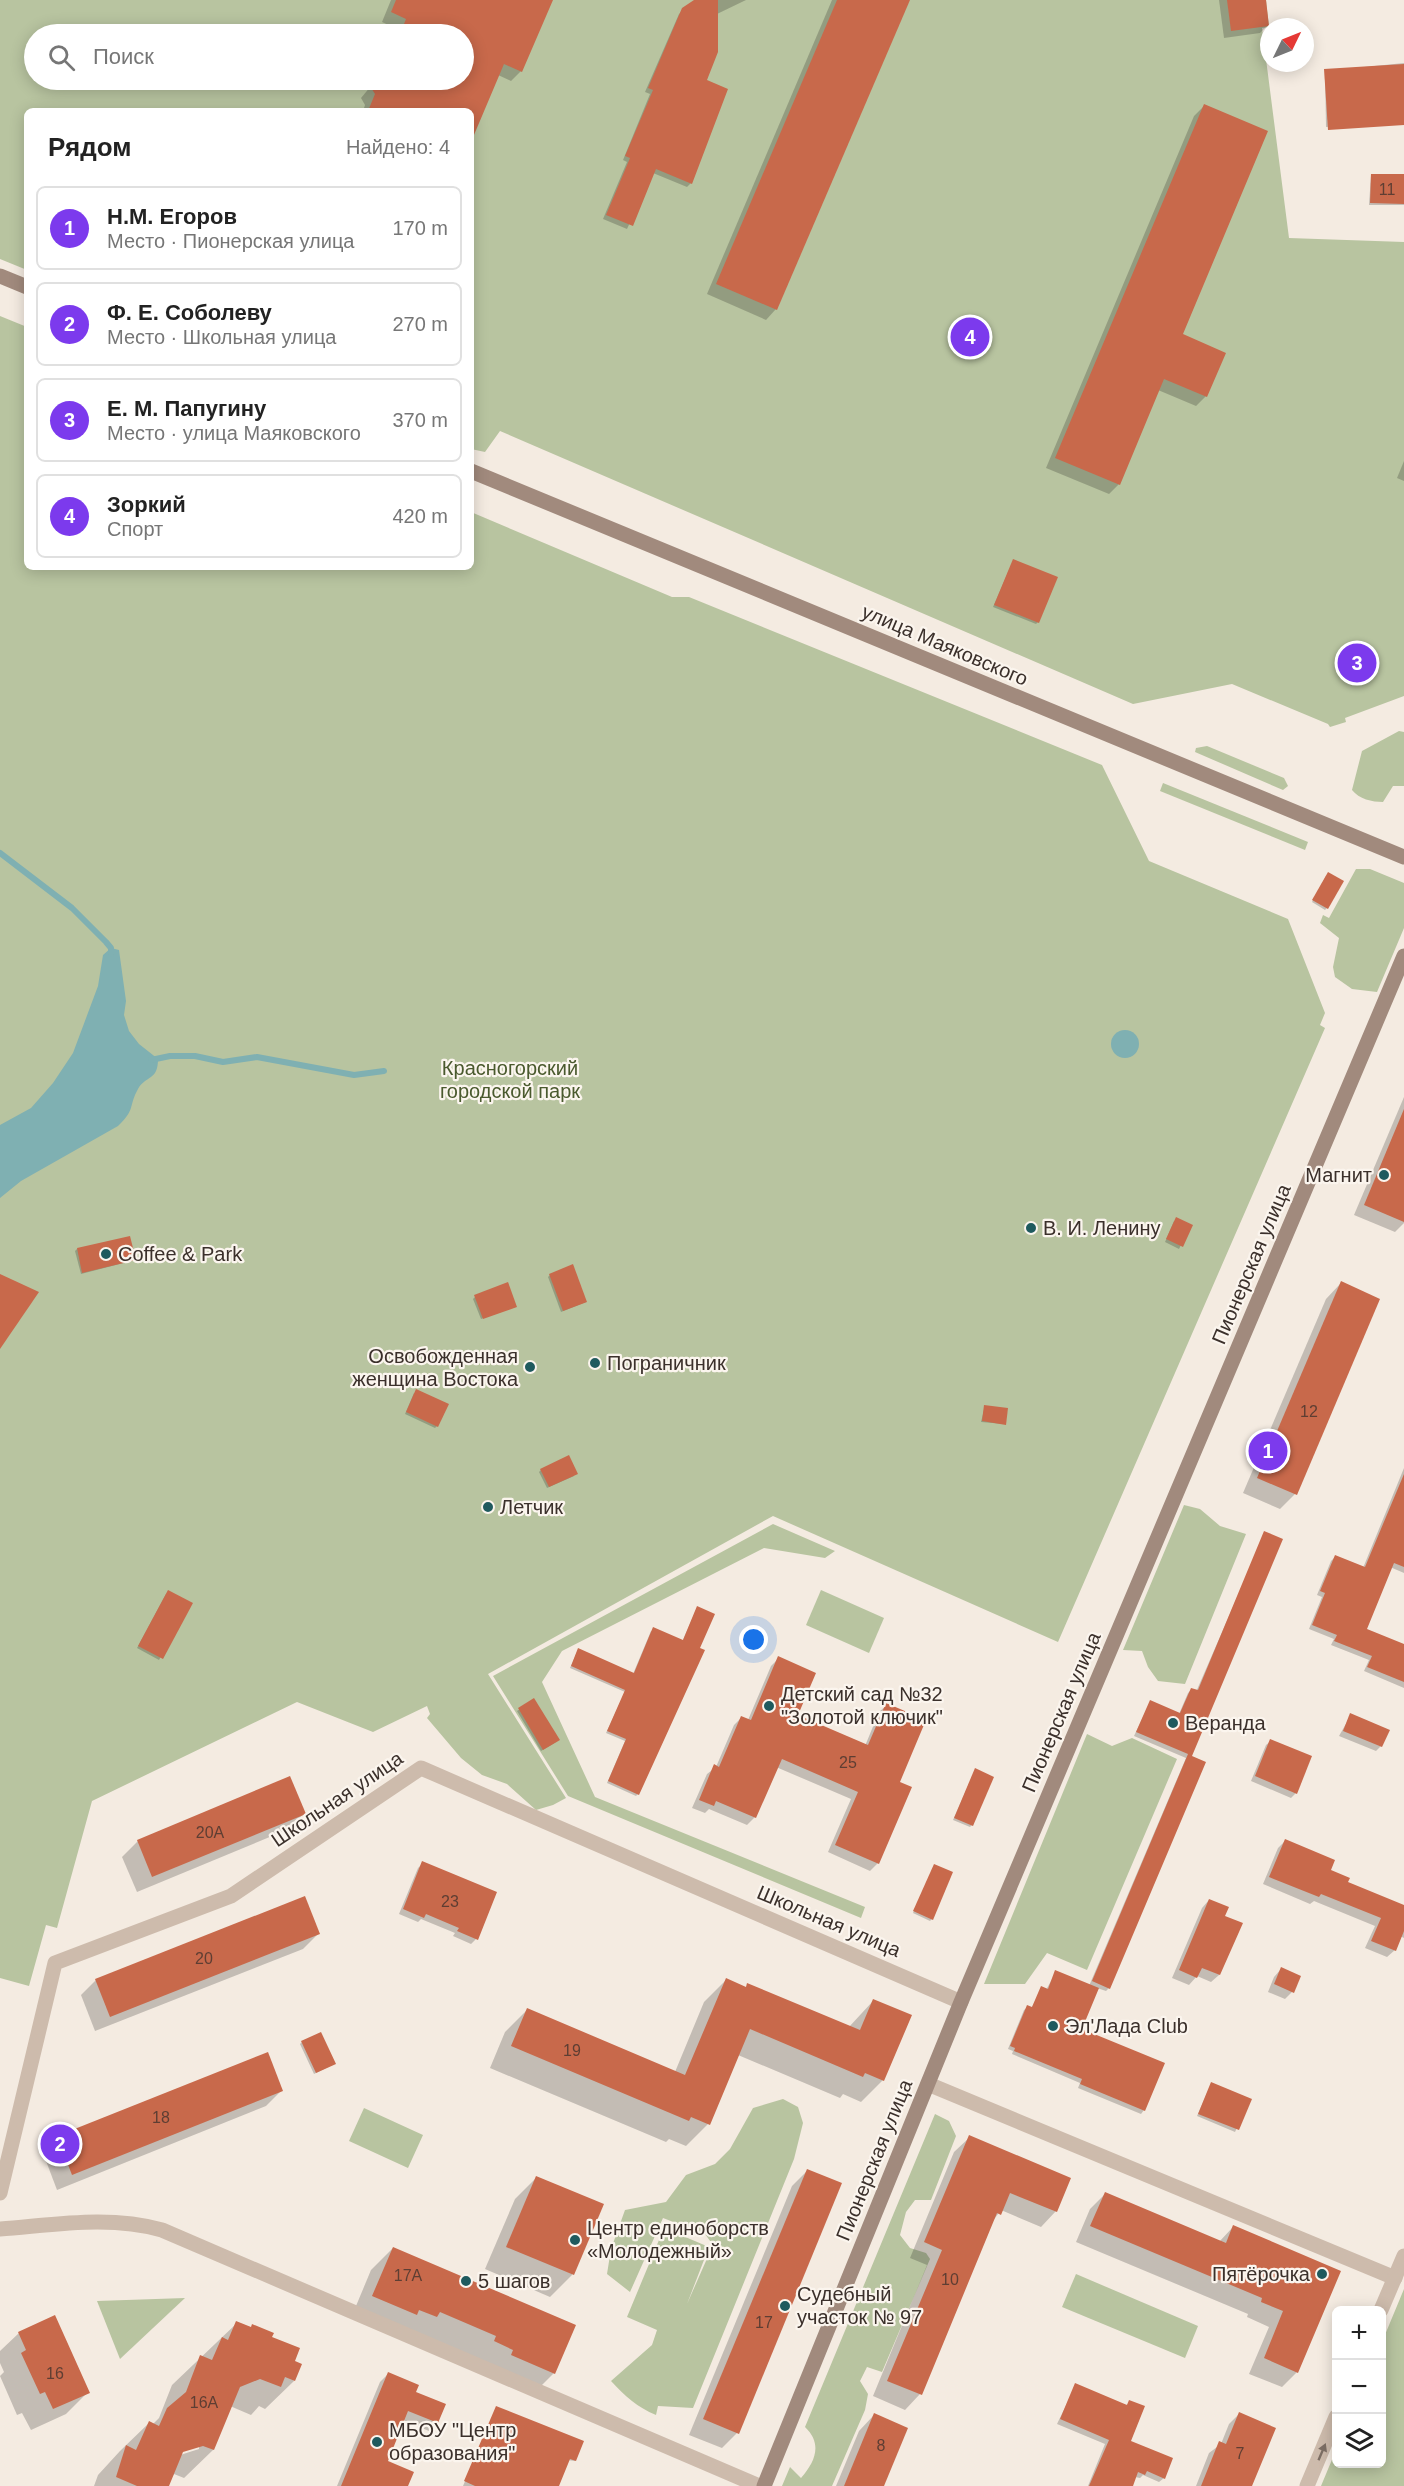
<!DOCTYPE html>
<html lang="ru">
<meta charset="utf-8">
<style>
body{margin:0;font-family:Arial,sans-serif;background:#f6f6f6;color:#222}
.controls{position:absolute;right:18px;bottom:18px;display:grid;overflow:hidden;border-radius:9px;box-shadow:0 3px 15px #0003}
.controls button{width:54px;height:54px;display:grid;place-items:center;padding:0;border:0;border-bottom:2px solid #e0e0e0;background:#fff;color:#222;font:30px sans-serif}
.compass{position:absolute;left:1260px;top:18px;width:54px;height:54px;border-radius:50%;background:#fff;box-shadow:0 3px 15px #0003;rotate:47deg}
.you{position:absolute;left:754px;top:1640px;width:21px;height:21px;margin:-15px;border:4px solid #fff;border-radius:50%;background:#1a73e8;box-shadow:0 0 0 9px #1a73e833}
.badge{display:grid;place-items:center;width:39px;height:39px;border-radius:50%;background:#7c3aed;color:#fff;font-size:20px;font-weight:700}
.pin{position:absolute;translate:-50% -50%;border:3px solid #fff;box-shadow:0 2px 6px #0006}
.list{margin:0;padding:0;list-style:none}
h2{display:flex;justify-content:space-between;align-items:center;height:78px;margin:0;padding:0 24px;font-size:26px}
h2 small{font-size:20px;font-weight:400;color:#767676}
.list li{display:grid;grid-template-columns:39px 1fr auto;gap:18px;align-items:center;box-sizing:border-box;height:84px;margin:0 12px 12px;padding:0 12px;border:2px solid #e0e0e0;border-radius:9px}
.list b{display:block;font-size:22px;white-space:nowrap}
.list p{margin:0;font-size:20px;white-space:nowrap;color:#767676}
.list em{font-size:20px;font-style:normal;color:#767676}
.icon{flex:none;width:33px;height:33px;fill:none;stroke:currentColor;stroke-width:2;stroke-linecap:round;stroke-linejoin:round}
.map{position:relative;flex:none;width:1404px;height:2486px;overflow:hidden}
.search{position:absolute;background:#fff;box-shadow:0 3px 15px #0003;left:24px;top:24px;width:450px;height:66px;display:flex;align-items:center;gap:15px;box-sizing:border-box;padding:0 21px;border-radius:33px;color:#767676;font-size:22px}
.panel{position:absolute;background:#fff;box-shadow:0 3px 15px #0003;left:24px;top:108px;width:450px;height:462px;border-radius:9px}
.map>svg:first-child{display:block}
.green{fill:#b8c4a0;fill-rule:evenodd}
.water{fill:#7fb0b2}
.shadow{fill:#0003;fill-rule:evenodd}
.lines{fill:none;stroke-linecap:round;stroke-linejoin:round}
.stream{stroke:#7fb0b2;stroke-width:6}
.building{fill:#c8694b}
.street{stroke:#cdbbac;stroke-width:15}
.secondary{stroke:#a18a7d;stroke-width:15}
.oneway{fill:#7d6f65}
.poi-dot{fill:#1f5a5e;stroke:#fbf5ee;stroke-width:2}
.labels{text-anchor:middle;dominant-baseline:central;stroke-width:4.5;stroke-linejoin:round;paint-order:stroke}
.number-label{font-size:16px;fill:#5e3e33}
.street-label{font-size:20px;fill:#3b302b;stroke:#fbf5ee}
.park-label{font-size:20px;fill:#4a5a2e;stroke:#fbf5ee}
.poi-label{font-size:20px;fill:#3b302b;stroke:#fbf5ee;text-anchor:start}
</style>
<div class="map">
<svg width="1404" height="2486" viewBox="0 0 1404 2486">
<rect width="100%" height="100%" fill="#f4ebe1"/>
<g class="green">
<path d="M 0,0 L 1266,0 L 1269,27 L 1262,28 L 1289,238 L 1404,242 L 1404,696 L 1345,718 L 1346,722 L 1330,727 L 1328,724 L 1232,684 L 1133,704 L 500,431 L 485,452 L 471,449 L 471,111 L 27,111 L 27,270 L 0,259 ZM 34,34 L 464,34 L 464,80 L 34,80 Z"/>
<polygon points="0,316 27,327 27,567 471,567 471,512 672,597 689,597 1102,765 1149,861 1288,919 1325,1013 1320,1025 1325,1028 1058,1642 773,1516 488,1674 566,1798 553,1805 536,1810 507,1784 482,1775 461,1758 427,1718 430,1714 427,1706 373,1732 297,1702 92,1801 57,1928 46,1925 29,1986 0,1978"/>
<path d="M 1399,731 L 1404,732 L 1404,786 L 1393,786 L 1383,802 C 1372,802 1359,799 1352,790 L 1362,751 Z"/>
<polygon points="1207,746 1284,778 1288,786 1283,790 1195,752 1196,748"/>
<polygon points="1163,783 1308,842 1305,850 1160,791"/>
<polygon points="1356,869 1370,869 1404,883 1404,928 1377,992 1352,989 1335,977 1333,967 1339,938 1320,923 1323,915 1329,918"/>
<polygon points="1184,1505 1200,1509 1220,1526 1246,1534 1185,1684 1158,1681 1148,1667 1142,1651 1123,1650"/>
<polygon points="773,1524 835,1551 825,1558 764,1548 562,1651 542,1682 595,1797 865,1907 861,1918 568,1796 493,1676"/>
<polygon points="821,1590 884,1618 869,1653 806,1625"/>
<polygon points="1087,1734 1112,1746 1132,1738 1177,1759 1087,1970 1047,1953 1025,1984 984,1984"/>
<path d="M 783,2099 L 798,2107 L 803,2123 L 794,2159 L 693,2408 L 658,2406 L 656,2415 C 637,2407 626,2397 611,2381 L 652,2345 L 657,2330 L 627,2317 L 664,2228 L 709,2247 L 687,2304 L 713,2245 L 705,2234 L 663,2218 L 630,2292 L 607,2274 L 611,2249 L 625,2210 L 666,2202 L 686,2175 L 715,2164 L 730,2149 L 753,2108 Z"/>
<polygon points="364,2108 423,2135 408,2168 349,2141"/>
<path d="M 935,2114 L 949,2121 L 956,2136 L 931,2200 L 915,2200 L 906,2212 L 900,2235 L 910,2248 L 926,2253 L 930,2259 L 882,2372 L 867,2367 L 860,2381 L 868,2394 L 865,2410 L 832,2486 L 782,2486 L 790,2467 L 801,2478 C 815,2462 823,2444 805,2427 Z"/>
<polygon points="1076,2274 1198,2326 1185,2358 1062,2307"/>
<polygon points="1404,2289 1404,2486 1321,2486 1336,2450 1336,2464 1382,2464 1382,2342"/>
<polygon points="185,2298 120,2359 97,2301"/>
</g>
<g class="water">
<path d="M 111,948 L 119,950 L 126,1001 L 124,1015 L 129,1031 L 139,1044 L 158,1059 C 158,1081 146,1075 138,1089 C 128,1107 136,1109 118,1126 L 21,1181 L 0,1198 L 0,1125 L 31,1108 L 53,1083 L 73,1053 L 98,986 L 103,955 Z"/>
<circle cx="1125" cy="1044" r="14"/>
</g>
<g class="shadow">
<polygon points="391,0 551,0 521,71 511,81 498,75 471,138 471,111 363,111 365,105 361,98 376,80 464,80 464,34 395,34 397,29 382,22"/>
<polygon points="696,0 746,0 717,14 691,183 687,187 653,173 627,229 603,219 627,162 623,160 650,94 645,92 679,14"/>
<polygon points="832,0 909,0 776,309 766,320 707,294"/>
<polygon points="1219,0 1264,0 1267,26 1260,33 1224,38"/>
<polygon points="1404,63 1404,122 1326,127 1325,71"/>
<polygon points="1204,106 1181,335 1206,396 1196,406 1158,390 1119,484 1109,494 1046,468 1194,116"/>
<polygon points="1371,175 1404,176 1404,205 1369,205"/>
<polygon points="1404,461 1404,481 1397,478"/>
<polygon points="1013,561 1038,622 1036,624 993,607"/>
<polygon points="1326,876 1327,908 1325,910 1312,902"/>
<polygon points="1404,1097 1404,1223 1395,1232 1354,1215"/>
<polygon points="1174,1221 1191,1225 1179,1249 1165,1242"/>
<polygon points="77,1249 135,1260 81,1274 75,1251"/>
<polygon points="550,1275 586,1302 561,1312 548,1277"/>
<polygon points="1341,1283 1295,1494 1280,1509 1243,1493 1326,1299"/>
<polygon points="475,1297 515,1306 481,1319 473,1299"/>
<polygon points="414,1393 437,1426 435,1428 405,1414"/>
<polygon points="985,1406 1004,1424 981,1422"/>
<polygon points="1404,1468 1404,1573 1390,1567 1365,1629 1404,1646 1404,1688 1364,1671 1369,1660 1331,1645 1334,1639 1309,1629 1322,1597 1317,1595 1331,1561 1335,1557 1363,1568"/>
<polygon points="541,1470 574,1476 547,1488 539,1472"/>
<polygon points="1265,1533 1109,1988 1106,1991 1097,1988 1080,2029 1144,2110 1141,2114 1078,2088 1080,2083 1012,2054 1013,2051 1008,2049 1024,2010 1028,2007 1031,2009 1042,1988 1046,1990 1056,1972 1089,1986 1186,1758 1134,1736 1150,1702 1179,1714 1188,1693 1191,1690 1196,1692"/>
<polygon points="166,1594 191,1604 159,1660 137,1648"/>
<polygon points="696,1610 638,1794 636,1796 607,1783 625,1741 606,1733 625,1692 570,1668 577,1652 633,1674 651,1631 682,1642"/>
<polygon points="779,1658 796,1716 865,1746 879,1712 887,1705 898,1783 878,1863 870,1871 828,1852 851,1799 776,1767 755,1817 747,1825 709,1809 705,1813 692,1808 707,1774 716,1767 734,1725 741,1718 748,1720 771,1666"/>
<polygon points="534,1700 556,1742 541,1751 517,1711"/>
<polygon points="1351,1715 1381,1746 1376,1751 1339,1736"/>
<polygon points="1271,1741 1296,1793 1291,1798 1251,1781 1266,1745"/>
<polygon points="975,1770 972,1825 970,1827 953,1820"/>
<polygon points="304,1813 289,1829 137,1892 122,1857 138,1841"/>
<polygon points="1285,1841 1347,1883 1404,1907 1404,1938 1400,1936 1395,1950 1387,1957 1365,1948 1375,1926 1314,1901 1310,1904 1263,1884 1278,1848"/>
<polygon points="423,1863 476,1939 471,1944 453,1936 455,1933 421,1919 418,1922 399,1914 418,1868"/>
<polygon points="934,1866 932,1919 930,1921 913,1913"/>
<polygon points="1209,1900 1223,1917 1219,1975 1211,1982 1197,1976 1189,1985 1172,1978 1202,1908"/>
<polygon points="318,1934 303,1949 95,2031 81,1995 96,1980"/>
<polygon points="1281,1969 1292,1992 1285,1999 1268,1992 1274,1977"/>
<polygon points="726,1980 745,1988 748,1985 849,2027 873,2001 883,2080 861,2102 843,2094 840,2098 738,2055 708,2124 686,2146 669,2139 666,2142 490,2068 505,2032 527,2010 675,2072 704,2002"/>
<polygon points="302,2042 334,2064 314,2074 300,2044"/>
<polygon points="1210,2086 1250,2099 1235,2132 1197,2116"/>
<polygon points="281,2091 266,2106 57,2190 43,2153 58,2138"/>
<polygon points="970,2137 1056,2211 1041,2227 1001,2210 992,2222 920,2394 905,2410 873,2396 927,2265 910,2258 954,2152"/>
<polygon points="807,2171 737,2433 722,2448 689,2435 792,2186"/>
<polygon points="537,2177 602,2205 572,2275 550,2297 485,2269 515,2199"/>
<polygon points="1105,2194 1219,2242 1233,2227 1339,2272 1297,2372 1282,2387 1249,2374 1269,2327 1247,2317 1248,2314 1076,2242 1090,2209"/>
<polygon points="393,2248 554,2373 532,2395 351,2318 371,2270"/>
<path d="M 237,2323 L 271,2338 L 294,2381 L 265,2409 L 259,2406 L 251,2415 L 230,2406 L 213,2450 L 184,2478 L 174,2474 L 167,2486 L 94,2486 L 98,2475 L 120,2451 L 149,2423 L 153,2424 L 159,2418 L 172,2385 ZM 199,2446 L 199,2449 L 177,2456 L 176,2453 Z"/>
<polygon points="19,2333 88,2392 66,2414 31,2430 22,2413 17,2415 0,2376 4,2372 0,2363 0,2351"/>
<polygon points="388,2374 414,2393 437,2422 429,2431 403,2420 386,2462 407,2486 337,2486 380,2382"/>
<polygon points="1076,2385 1125,2406 1130,2402 1129,2442 1164,2478 1159,2482 1143,2475 1140,2478 1135,2477 1131,2486 1088,2486 1105,2444 1057,2424"/>
<polygon points="495,2410 582,2442 575,2461 567,2460 557,2486 463,2486"/>
<polygon points="1239,2414 1250,2486 1196,2486 1209,2453 1221,2444 1229,2424"/>
<polygon points="874,2415 882,2486 836,2486 859,2431"/>
</g>
<g class="lines">
<g class="stream">
<polyline points="0,853 72,908 106,942 111,948 111,954"/>
<polyline points="151,1060 170,1056 195,1056 223,1062 257,1057 354,1075 384,1071"/>
</g>
</g>
<g class="building">
<polygon points="396,0 553,0 522,72 504,64 471,142 471,111 368,111 375,94 370,86 380,80 464,80 464,34 400,34 406,19 391,12"/>
<polygon points="694,0 718,0 718,52 707,80 728,89 692,184 656,169 633,226 606,215 630,158 625,156 653,90 648,88 682,8"/>
<polygon points="837,0 910,0 777,310 716,284"/>
<polygon points="1227,0 1266,0 1269,26 1231,31"/>
<polygon points="1404,64 1404,125 1328,130 1324,69"/>
<polygon points="1204,104 1268,131 1183,334 1226,353 1207,397 1164,379 1120,485 1055,458"/>
<polygon points="1371,174 1404,174 1404,204 1370,203"/>
<polygon points="1013,559 1058,577 1039,623 994,605"/>
<polygon points="1328,872 1344,881 1328,909 1312,900"/>
<polygon points="1404,1109 1404,1222 1364,1205"/>
<polygon points="1176,1217 1193,1225 1183,1247 1166,1239"/>
<polygon points="130,1236 136,1260 82,1273 77,1248"/>
<polygon points="573,1264 587,1302 563,1311 549,1274"/>
<polygon points="0,1274 39,1292 0,1349"/>
<polygon points="1341,1281 1380,1299 1297,1495 1257,1478"/>
<polygon points="508,1282 517,1307 483,1319 474,1295"/>
<polygon points="416,1389 449,1404 438,1427 406,1412"/>
<polygon points="984,1405 1008,1408 1006,1425 982,1421"/>
<polygon points="569,1455 578,1474 549,1487 540,1469"/>
<polygon points="1404,1474 1404,1567 1394,1563 1367,1629 1404,1644 1404,1682 1367,1667 1372,1656 1334,1641 1337,1635 1312,1625 1325,1593 1320,1591 1335,1555 1365,1567"/>
<polygon points="1264,1531 1283,1539 1192,1756 1206,1762 1110,1989 1092,1981 1188,1754 1136,1732 1150,1700 1180,1713 1191,1688 1198,1690"/>
<polygon points="168,1590 193,1603 163,1659 138,1646"/>
<polygon points="697,1606 715,1614 700,1648 705,1650 639,1795 608,1781 626,1739 607,1731 625,1690 571,1666 578,1648 634,1673 653,1627 683,1640"/>
<polygon points="778,1656 816,1673 798,1715 868,1745 886,1703 926,1720 900,1782 912,1787 879,1864 835,1845 858,1792 782,1759 756,1818 716,1801 714,1806 699,1800 714,1764 719,1767 741,1716 751,1720"/>
<polygon points="534,1698 560,1740 543,1750 518,1708"/>
<polygon points="1350,1713 1390,1730 1382,1747 1343,1731"/>
<polygon points="1270,1739 1312,1756 1297,1794 1255,1776"/>
<polygon points="975,1768 994,1777 973,1826 954,1818"/>
<polygon points="290,1776 306,1814 152,1877 137,1840"/>
<polygon points="1285,1839 1335,1860 1331,1870 1350,1878 1348,1882 1404,1905 1404,1931 1396,1951 1371,1941 1381,1918 1321,1894 1319,1897 1269,1877"/>
<polygon points="422,1861 497,1892 478,1940 457,1931 459,1928 426,1914 424,1918 403,1909"/>
<polygon points="934,1864 953,1872 933,1920 913,1911"/>
<polygon points="305,1896 320,1934 110,2017 95,1979"/>
<polygon points="1209,1899 1229,1907 1225,1916 1243,1923 1220,1975 1202,1968 1197,1978 1179,1970"/>
<polygon points="1281,1967 1301,1976 1294,1993 1274,1984"/>
<polygon points="1055,1970 1099,1988 1082,2029 1165,2063 1145,2111 1080,2084 1082,2079 1014,2051 1015,2048 1010,2046 1027,2005 1032,2007 1041,1986 1048,1989"/>
<polygon points="726,1978 746,1987 747,1983 860,2030 873,1999 912,2015 884,2081 865,2073 863,2077 750,2029 710,2125 691,2117 689,2121 511,2046 527,2008 685,2075"/>
<polygon points="321,2032 336,2064 316,2073 301,2041"/>
<polygon points="268,2052 283,2091 72,2175 57,2136"/>
<polygon points="1211,2082 1252,2099 1239,2130 1198,2114"/>
<polygon points="969,2135 1071,2178 1057,2212 1010,2193 1001,2215 997,2213 922,2395 887,2381 942,2250 924,2242"/>
<polygon points="807,2169 842,2183 739,2434 703,2419"/>
<polygon points="536,2176 604,2204 574,2275 506,2247"/>
<polygon points="1105,2192 1226,2243 1233,2225 1341,2271 1298,2373 1264,2358 1283,2311 1261,2302 1262,2298 1090,2226"/>
<polygon points="393,2247 576,2325 555,2374 511,2355 513,2350 494,2341 496,2336 440,2312 437,2317 419,2310 417,2315 372,2296"/>
<polygon points="55,2315 90,2393 53,2409 45,2392 40,2394 21,2353 26,2350 18,2332"/>
<polygon points="236,2321 251,2327 252,2324 274,2333 272,2337 300,2348 295,2361 302,2364 295,2381 285,2377 281,2387 260,2379 240,2387 214,2450 203,2446 183,2452 169,2486 137,2486 116,2477 126,2445 136,2450 149,2421 159,2426 167,2408 186,2392 200,2355 212,2360 222,2337 228,2340"/>
<polygon points="388,2372 419,2385 416,2392 446,2404 438,2423 408,2411 388,2461 414,2472 408,2486 341,2486"/>
<polygon points="1075,2383 1127,2405 1129,2400 1145,2406 1131,2441 1173,2458 1165,2479 1147,2471 1145,2475 1138,2472 1133,2486 1089,2486 1109,2440 1060,2419"/>
<polygon points="496,2406 584,2441 576,2461 570,2459 559,2486 475,2486 464,2481"/>
<polygon points="1239,2412 1276,2428 1252,2486 1201,2486 1219,2441 1226,2444"/>
<polygon points="874,2413 908,2428 884,2486 844,2486"/>
</g>
<g class="lines">
<g class="street">
<polyline points="928,2084 1395,2278"/>
<polyline points="0,2193 55,1963 231,1896 421,1768 961,2002"/>
<path d="M 0,2229 C 54,2225 109,2215 162,2230 L 759,2486"/>
<polyline points="1381,2310 1404,2256"/>
<polyline points="1307,2486 1336,2417"/>
</g>
<g class="secondary">
<polyline points="0,276 27,287"/>
<polyline points="471,471 1404,857"/>
<polyline points="764,2486 961,2002 1404,956"/>
</g>
</g>
<defs><path id="oneway-solid" d="M-6-.8H1V-3.2L6.5 0L1 3.2V.8H-6Z" transform="scale(1.5)"/></defs>
<use class="oneway" href="#oneway-solid" transform="translate(1322 2452) rotate(-67)"/>
<g class="poi-dot">
<circle cx="1384" cy="1175" r="6"/>
<circle cx="1031" cy="1228" r="6"/>
<circle cx="106" cy="1254" r="6"/>
<circle cx="595" cy="1363" r="6"/>
<circle cx="530" cy="1367" r="6"/>
<circle cx="488" cy="1507" r="6"/>
<circle cx="769" cy="1706" r="6"/>
<circle cx="1173" cy="1723" r="6"/>
<circle cx="1053" cy="2026" r="6"/>
<circle cx="575" cy="2240" r="6"/>
<circle cx="1322" cy="2274" r="6"/>
<circle cx="466" cy="2281" r="6"/>
<circle cx="785" cy="2306" r="6"/>
<circle cx="377" cy="2442" r="6"/>
</g>
<g class="labels">
<g class="number-label">
<text x="1387" y="189">11</text>
<text x="1309" y="1411">12</text>
<text x="848" y="1762">25</text>
<text x="210" y="1832">20А</text>
<text x="450" y="1901">23</text>
<text x="204" y="1958">20</text>
<text x="572" y="2050">19</text>
<text x="161" y="2117">18</text>
<text x="408" y="2275">17А</text>
<text x="950" y="2279">10</text>
<text x="764" y="2322">17</text>
<text x="55" y="2373">16</text>
<text x="204" y="2402">16А</text>
<text x="881" y="2445">8</text>
<text x="1240" y="2453">7</text>
</g>
<g class="street-label">
<text transform="translate(945 645) rotate(23)">улица Маяковского</text>
<text transform="translate(1251 1264) rotate(-67)">Пионерская улица</text>
<text transform="translate(1061 1712) rotate(-67)">Пионерская улица</text>
<text transform="translate(337 1799) rotate(-34)">Школьная улица</text>
<text transform="translate(829 1921) rotate(23)">Школьная улица</text>
<text transform="translate(874 2160) rotate(-68)">Пионерская улица</text>
</g>
<g class="park-label">
<text x="510" y="1068">Красногорский<tspan x="510" dy="23">городской парк</tspan></text>
</g>
<g class="poi-label">
<text x="1372" y="1175" text-anchor="end">Магнит</text>
<text x="1043" y="1228">В. И. Ленину</text>
<text x="118" y="1254">Coffee &amp; Park</text>
<text x="518" y="1356" text-anchor="end">Освобожденная<tspan x="518" dy="23">женщина Востока</tspan></text>
<text x="607" y="1363">Пограничник</text>
<text x="500" y="1507">Летчик</text>
<text x="781" y="1694">Детский сад №32<tspan x="781" dy="23">"Золотой ключик"</tspan></text>
<text x="1185" y="1723">Веранда</text>
<text x="1065" y="2026">Эл'Лада Club</text>
<text x="587" y="2228">Центр единоборств<tspan x="587" dy="23">«Молодежный»</tspan></text>
<text x="1310" y="2274" text-anchor="end">Пятёрочка</text>
<text x="478" y="2281">5 шагов</text>
<text x="797" y="2294">Судебный<tspan x="797" dy="23">участок № 97</tspan></text>
<text x="389" y="2430">МБОУ "Центр<tspan x="389" dy="23">образования"</tspan></text>
</g>
</g>
</svg>
<div class="controls">
<button>+</button>
<button>−</button>
<button><svg class="icon" aria-label="layers" viewBox="0 0 24 24"><path d="M12 4l9 5-9 5-9-5zM3 14l9 5 9-5"/></svg></button>
</div>
<svg class="compass" viewBox="-18 -18 36 36"><path d="M0-13l5 13h-10z" fill="#e53935"/><path d="M0 13l5-13h-10z" fill="#767676"/></svg>
<div class="you"></div>
<div class="pin badge" style="left:1268px;top:1451px">1</div>
<div class="pin badge" style="left:60px;top:2144px">2</div>
<div class="pin badge" style="left:1357px;top:663px">3</div>
<div class="pin badge" style="left:970px;top:337px">4</div>
<div class="search"><svg class="icon" aria-label="search" viewBox="0 0 24 24"><circle cx="10" cy="10" r="6"/><path d="M15 15l6 6"/></svg>Поиск</div>
<section class="panel">
<h2>Рядом<small>Найдено: 4</small></h2>
<ul class="list">
<li><span class="badge">1</span><div><b>Н.М. Егоров</b><p>Место · Пионерская улица</p></div><em>170 m</em></li>
<li><span class="badge">2</span><div><b>Ф. Е. Соболеву</b><p>Место · Школьная улица</p></div><em>270 m</em></li>
<li><span class="badge">3</span><div><b>Е. М. Папугину</b><p>Место · улица Маяковского</p></div><em>370 m</em></li>
<li><span class="badge">4</span><div><b>Зоркий</b><p>Спорт</p></div><em>420 m</em></li>
</ul>
</section>
</div>
